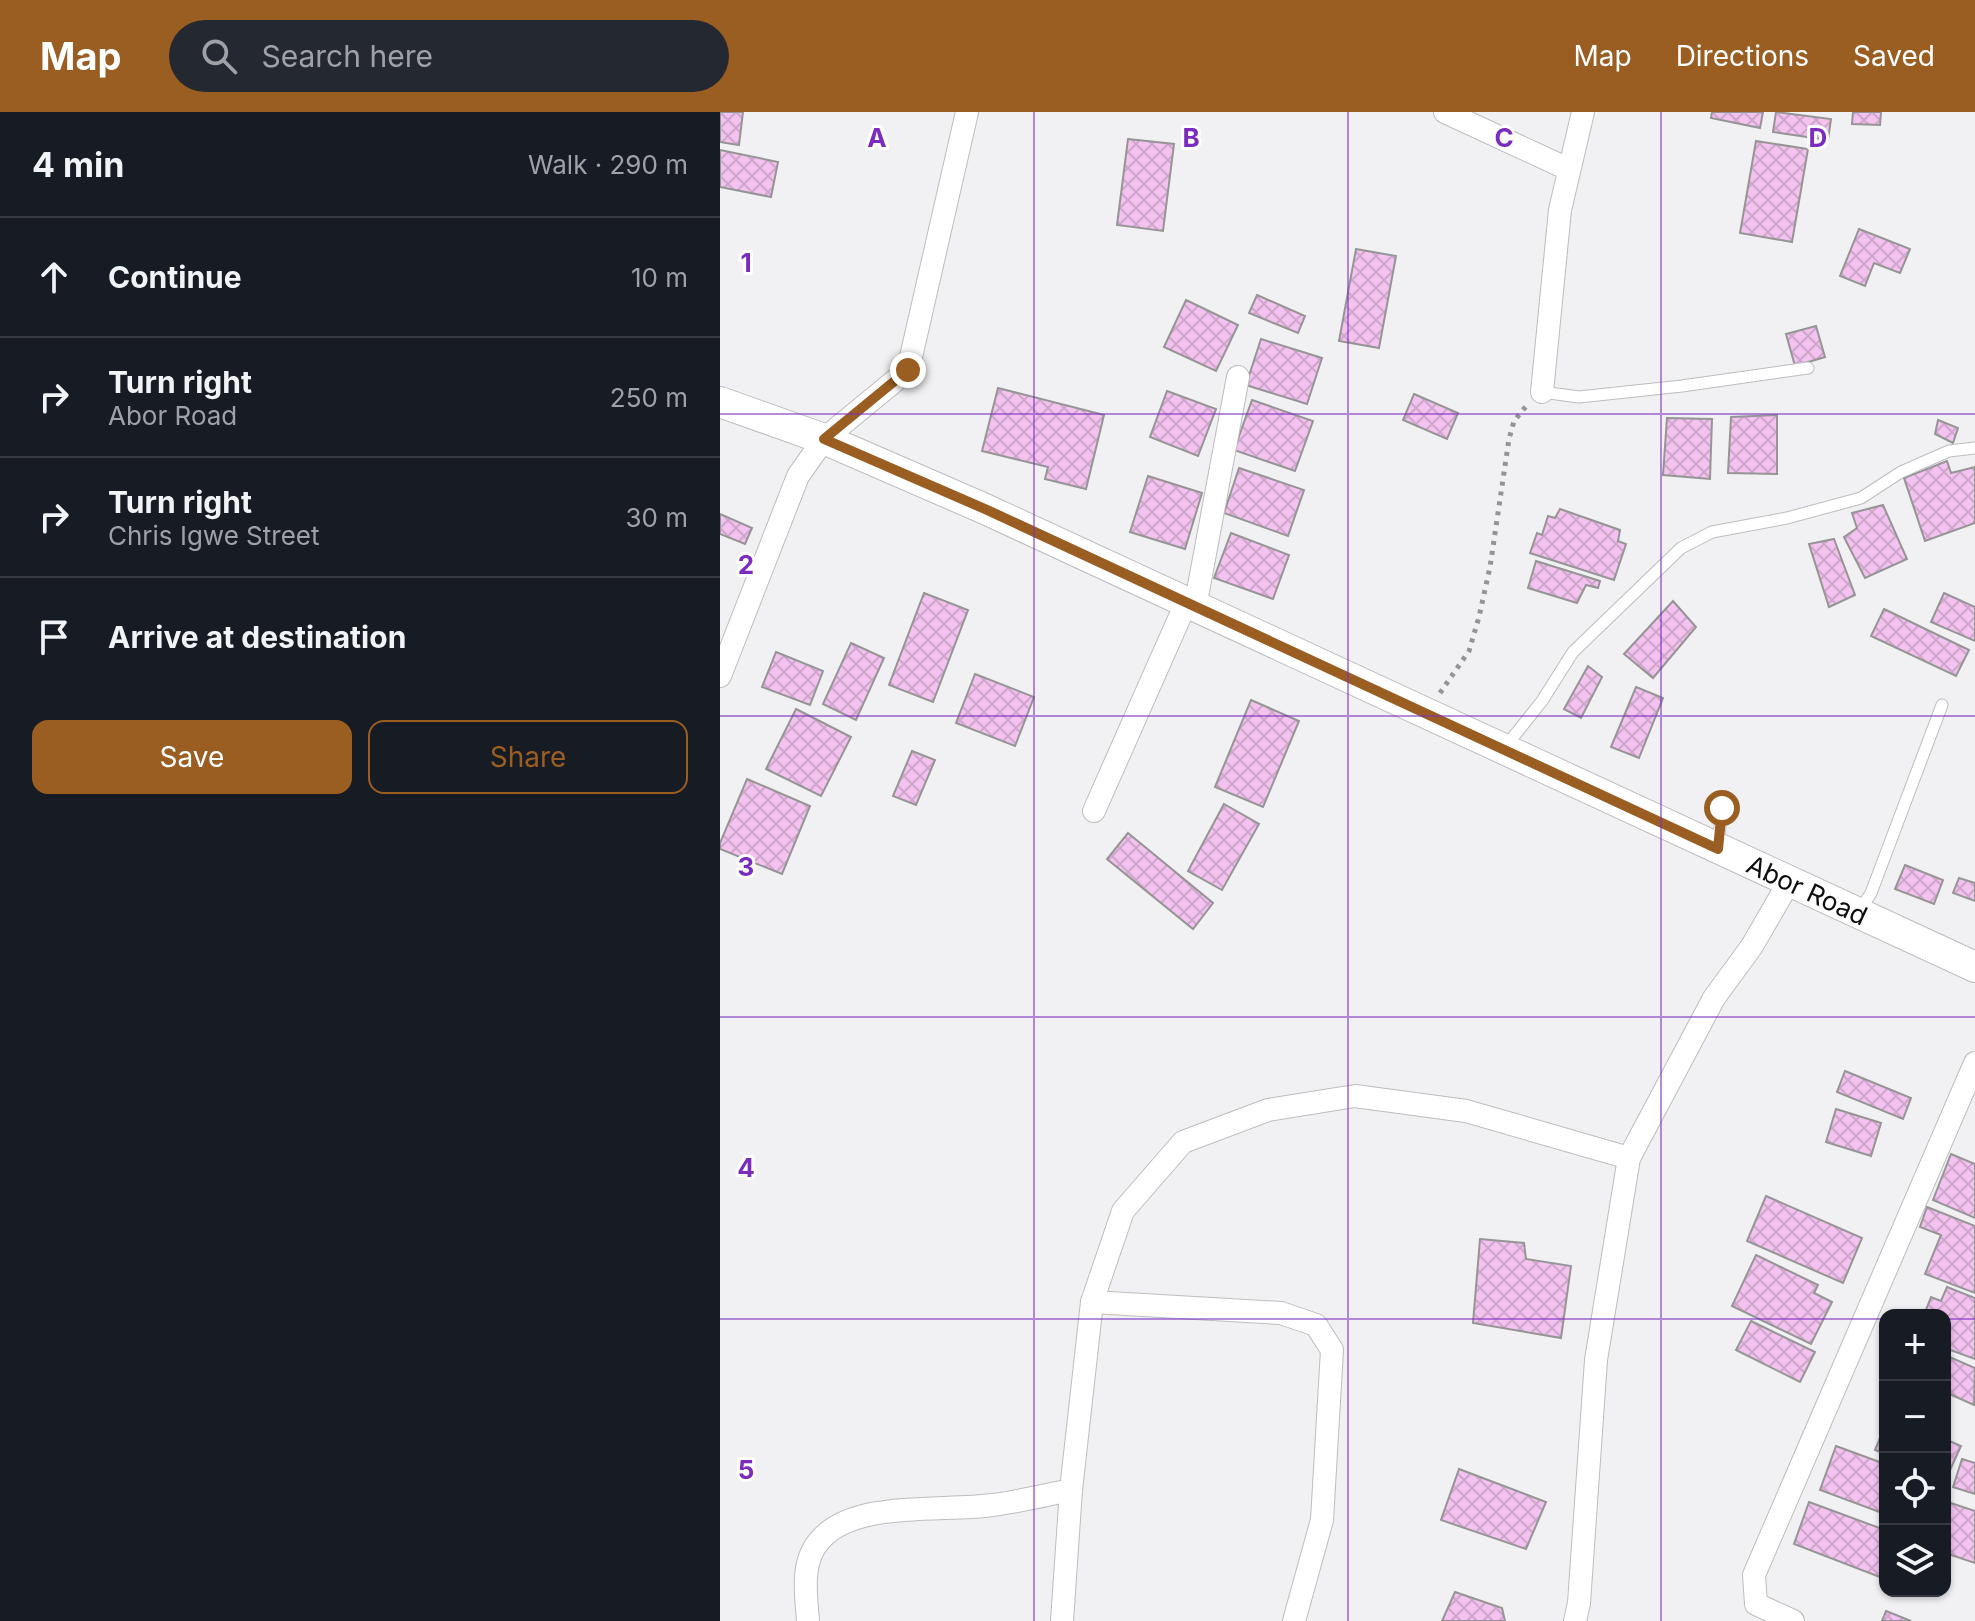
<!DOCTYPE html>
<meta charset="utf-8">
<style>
body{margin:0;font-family:Inter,sans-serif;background:#242831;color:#f1f3f6}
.controls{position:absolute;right:24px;bottom:24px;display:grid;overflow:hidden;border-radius:16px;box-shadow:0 2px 6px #0004}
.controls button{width:72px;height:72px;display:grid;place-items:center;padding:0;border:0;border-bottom:2px solid #363941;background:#171b24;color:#f1f3f6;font:40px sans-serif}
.stop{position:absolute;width:24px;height:24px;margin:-18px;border:6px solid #9b5e22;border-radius:50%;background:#fff}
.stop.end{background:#9b5e22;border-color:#fff;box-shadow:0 2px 8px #0008}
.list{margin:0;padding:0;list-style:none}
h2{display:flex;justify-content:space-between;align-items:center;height:104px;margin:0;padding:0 32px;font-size:34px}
h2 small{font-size:26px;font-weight:400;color:#9ea1a6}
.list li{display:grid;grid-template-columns:52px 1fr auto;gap:24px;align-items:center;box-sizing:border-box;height:120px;padding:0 32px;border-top:2px solid #363941}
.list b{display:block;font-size:30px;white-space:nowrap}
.list p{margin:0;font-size:26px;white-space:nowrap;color:#9ea1a6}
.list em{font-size:26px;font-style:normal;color:#9ea1a6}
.actions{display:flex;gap:16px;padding:24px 32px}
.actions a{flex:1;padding:18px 0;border:2px solid #9b5e22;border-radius:16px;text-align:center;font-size:28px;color:#9b5e22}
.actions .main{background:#9b5e22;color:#fff}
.icon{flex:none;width:44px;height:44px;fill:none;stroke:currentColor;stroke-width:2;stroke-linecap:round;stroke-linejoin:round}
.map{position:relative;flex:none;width:1255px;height:1509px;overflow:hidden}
header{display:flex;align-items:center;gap:48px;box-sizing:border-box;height:112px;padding:0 40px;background:#9b5e22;color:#fff}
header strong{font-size:38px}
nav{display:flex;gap:44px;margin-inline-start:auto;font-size:28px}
.search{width:560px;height:72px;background:#242831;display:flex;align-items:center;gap:20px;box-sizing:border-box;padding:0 28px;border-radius:44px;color:#9ea1a6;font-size:30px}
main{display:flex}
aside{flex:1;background:#171b24}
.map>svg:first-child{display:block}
.building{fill:url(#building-cross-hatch);stroke:#969596;stroke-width:2}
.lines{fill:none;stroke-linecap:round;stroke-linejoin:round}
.lane-casing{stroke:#bdbdbf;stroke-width:13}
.street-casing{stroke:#bdbdbf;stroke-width:24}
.secondary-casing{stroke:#bdbdbf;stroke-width:32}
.path{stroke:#949496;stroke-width:5;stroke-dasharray:4 6;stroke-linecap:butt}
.lane{stroke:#fff;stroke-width:11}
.street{stroke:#fff;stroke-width:22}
.secondary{stroke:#fff;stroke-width:30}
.route{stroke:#9b5e22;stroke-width:10}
.grid{fill:none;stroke:#7b2cbf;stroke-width:2;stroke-opacity:0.55}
.labels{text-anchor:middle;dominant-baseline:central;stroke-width:6;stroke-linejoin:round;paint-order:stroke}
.street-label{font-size:26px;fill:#0d0d0e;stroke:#fefeff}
.grid-label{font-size:26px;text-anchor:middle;font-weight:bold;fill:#7b2cbf;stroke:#fefeff;stroke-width:6;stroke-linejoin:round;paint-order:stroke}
</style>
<header>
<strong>Map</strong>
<div class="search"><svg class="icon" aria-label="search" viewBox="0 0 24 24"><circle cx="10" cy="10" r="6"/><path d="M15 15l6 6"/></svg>Search here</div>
<nav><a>Map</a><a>Directions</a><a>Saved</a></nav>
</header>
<main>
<aside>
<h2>4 min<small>Walk · 290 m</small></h2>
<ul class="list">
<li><svg class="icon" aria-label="ahead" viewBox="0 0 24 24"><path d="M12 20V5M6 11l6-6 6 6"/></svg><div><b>Continue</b></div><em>10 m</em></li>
<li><svg class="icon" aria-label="right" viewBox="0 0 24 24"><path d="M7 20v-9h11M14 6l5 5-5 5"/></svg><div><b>Turn right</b><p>Abor Road</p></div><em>250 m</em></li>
<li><svg class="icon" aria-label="right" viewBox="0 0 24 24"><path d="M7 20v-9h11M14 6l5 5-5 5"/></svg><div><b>Turn right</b><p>Chris Igwe Street</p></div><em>30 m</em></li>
<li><svg class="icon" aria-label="arrive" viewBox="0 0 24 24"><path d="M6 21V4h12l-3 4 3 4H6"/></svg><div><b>Arrive at destination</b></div></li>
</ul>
<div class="actions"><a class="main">Save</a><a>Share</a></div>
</aside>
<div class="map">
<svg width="1255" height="1509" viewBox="0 0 1255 1509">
<defs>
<pattern id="building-cross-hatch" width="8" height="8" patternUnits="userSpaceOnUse" patternTransform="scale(2)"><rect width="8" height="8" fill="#f3c2ef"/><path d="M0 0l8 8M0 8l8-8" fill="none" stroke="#cfa6cc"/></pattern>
</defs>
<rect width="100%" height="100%" fill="#f1f1f3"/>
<g class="building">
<polygon points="0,0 23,0 19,33 0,30"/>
<polygon points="992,0 1043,0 1040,16 991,6"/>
<polygon points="1056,0 1111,7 1108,28 1053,20"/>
<polygon points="1133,0 1161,0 1160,13 1132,12"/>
<polygon points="408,27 454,32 443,119 397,113"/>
<polygon points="1036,29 1088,37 1072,130 1020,121"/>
<polygon points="0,38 58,50 51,85 0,75"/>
<polygon points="1139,117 1190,137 1180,161 1154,151 1145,174 1120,164"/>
<polygon points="636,137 676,144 659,236 619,229"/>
<polygon points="537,183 585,204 578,221 529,201"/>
<polygon points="466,188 518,213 496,259 444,235"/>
<polygon points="1096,214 1105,245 1075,254 1066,222"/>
<polygon points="541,227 602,246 587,292 526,273"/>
<polygon points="278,276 384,303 366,377 325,367 328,355 262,339"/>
<polygon points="447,279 496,297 478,344 430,325"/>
<polygon points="694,282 738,301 727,327 683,308"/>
<polygon points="532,288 593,309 575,359 514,338"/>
<polygon points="1057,303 1057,362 1008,361 1011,305"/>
<polygon points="947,306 992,307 990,367 943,363"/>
<polygon points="1218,308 1238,316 1233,331 1215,322"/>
<polygon points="1227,349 1231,361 1255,355 1255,411 1205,429 1184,366"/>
<polygon points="519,356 584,378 568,424 504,401"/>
<polygon points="428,364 482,381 465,437 410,420"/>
<polygon points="1163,393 1187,447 1145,466 1124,425 1137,416 1132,401"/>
<polygon points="840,397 900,418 898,429 906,432 894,468 810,441 817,421 822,423 828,404 835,406"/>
<polygon points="0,402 32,416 25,432 0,422"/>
<polygon points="511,421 569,443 553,487 494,466"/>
<polygon points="1114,427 1135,483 1109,495 1089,432"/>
<polygon points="816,449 880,469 878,476 866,473 857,491 808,476"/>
<polygon points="204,481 248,498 213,590 169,573"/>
<polygon points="1224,481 1255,495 1255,529 1211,510"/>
<polygon points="953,489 976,515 933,566 904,542"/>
<polygon points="1164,497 1249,538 1236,564 1151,524"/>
<polygon points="131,531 164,546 136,608 103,592"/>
<polygon points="56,540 103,559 90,593 42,575"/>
<polygon points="868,554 882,565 861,606 844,597"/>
<polygon points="255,562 314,585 295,634 236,611"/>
<polygon points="916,575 943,586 919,646 891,635"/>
<polygon points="531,588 579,609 543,695 495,675"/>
<polygon points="76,597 131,625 101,684 46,657"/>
<polygon points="192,639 215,648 196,693 173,684"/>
<polygon points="27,667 90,694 62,762 0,737 0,731"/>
<polygon points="504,692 539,712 502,778 468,759"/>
<polygon points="408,721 493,791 473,817 387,747"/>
<polygon points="1185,753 1223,768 1214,792 1175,777"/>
<polygon points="1239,766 1255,771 1255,789 1233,781"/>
<polygon points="1125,959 1191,986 1183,1007 1117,980"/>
<polygon points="1116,997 1161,1011 1151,1044 1106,1030"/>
<polygon points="1231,1042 1255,1052 1255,1106 1213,1088"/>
<polygon points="1046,1084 1142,1126 1123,1171 1027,1129"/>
<polygon points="1207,1095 1255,1114 1255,1181 1205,1162 1221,1123 1200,1115"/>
<polygon points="760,1127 804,1131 806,1147 851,1154 841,1226 753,1211"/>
<polygon points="1036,1143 1098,1173 1094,1181 1112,1190 1091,1232 1012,1194"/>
<polygon points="1227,1175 1255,1186 1255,1247 1225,1236 1225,1203 1204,1203 1211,1185 1221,1189"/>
<polygon points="1031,1209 1095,1240 1080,1270 1016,1238"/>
<polygon points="1225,1243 1255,1256 1254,1293 1225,1280"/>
<polygon points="1165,1314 1165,1342 1155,1338"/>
<polygon points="1225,1327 1241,1334 1225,1369"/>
<polygon points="1116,1334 1165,1352 1165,1402 1100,1378"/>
<polygon points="1242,1347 1255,1351 1255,1382 1233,1375"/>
<polygon points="739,1357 826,1390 806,1437 721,1408"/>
<polygon points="1225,1389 1255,1399 1255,1451 1225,1441"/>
<polygon points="1089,1390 1165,1418 1165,1467 1074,1432"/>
<polygon points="735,1480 782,1496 785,1509 722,1509"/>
<polygon points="1166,1499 1191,1509 1162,1509"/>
</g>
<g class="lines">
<defs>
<g id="lane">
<polyline points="822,280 859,285 962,274 1088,256"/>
<polyline points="786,634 822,589 853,540 961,436 992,420 1067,406 1141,386 1181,360 1229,339 1255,336"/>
<polyline points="998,732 1002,696"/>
<polyline points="1140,798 1151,781 1222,593"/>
</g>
<g id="street">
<polyline points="725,0 848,57"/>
<polyline points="822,280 840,98 863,0"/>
<polyline points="475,495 518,265"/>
<polyline points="0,564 78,364 104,327 188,258 247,0"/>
<polyline points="374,699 466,491"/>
<polyline points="372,1190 561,1201 596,1213 612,1238 602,1408 574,1509"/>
<path d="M 88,1509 C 86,1482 80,1449 101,1427 C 136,1388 223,1400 272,1393 C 298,1390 325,1383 351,1378"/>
<polyline points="342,1509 351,1378 372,1190 403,1099 463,1030 548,998 635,984 746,999 909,1046"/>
<polyline points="855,1509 859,1491 876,1248 909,1046 994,886 1032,834 1069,770"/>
<polyline points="1073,1509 1036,1492 1034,1463 1255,951"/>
</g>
<polyline id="secondary" points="0,290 104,327 265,397 1255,855"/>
</defs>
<use href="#lane" class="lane-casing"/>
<use href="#street" class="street-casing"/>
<use href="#secondary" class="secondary-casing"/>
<polyline class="path" points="720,581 749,539 759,505 770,455 789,327 794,309 807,293"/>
<use href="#lane" class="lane"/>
<use href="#street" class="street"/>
<use href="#secondary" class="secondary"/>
</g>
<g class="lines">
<polyline class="route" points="188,258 104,327 265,397 998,737 1002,696"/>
</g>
<path class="grid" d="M 314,0 L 314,1509M 628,0 L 628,1509M 941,0 L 941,1509M 0,302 L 1255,302M 0,604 L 1255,604M 0,905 L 1255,905M 0,1207 L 1165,1207M 1225,1207 L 1255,1207"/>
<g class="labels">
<g class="street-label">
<text transform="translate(1087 778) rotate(25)">Abor Road</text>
</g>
</g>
<g class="grid-label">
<text x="157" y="35">A</text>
<text x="471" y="35">B</text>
<text x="784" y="35">C</text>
<text x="1098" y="35">D</text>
<text x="26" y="160">1</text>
<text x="26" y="462">2</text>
<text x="26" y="764">3</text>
<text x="26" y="1065">4</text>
<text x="26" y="1367">5</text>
</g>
</svg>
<div class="controls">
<button>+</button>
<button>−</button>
<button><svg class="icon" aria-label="locate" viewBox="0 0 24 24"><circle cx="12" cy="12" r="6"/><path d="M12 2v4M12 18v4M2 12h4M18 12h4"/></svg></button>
<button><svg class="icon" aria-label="layers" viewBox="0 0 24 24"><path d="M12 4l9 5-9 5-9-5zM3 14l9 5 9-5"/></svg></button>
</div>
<div class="stop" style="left:1002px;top:696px"></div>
<div class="stop end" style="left:188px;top:258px"></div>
</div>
</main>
